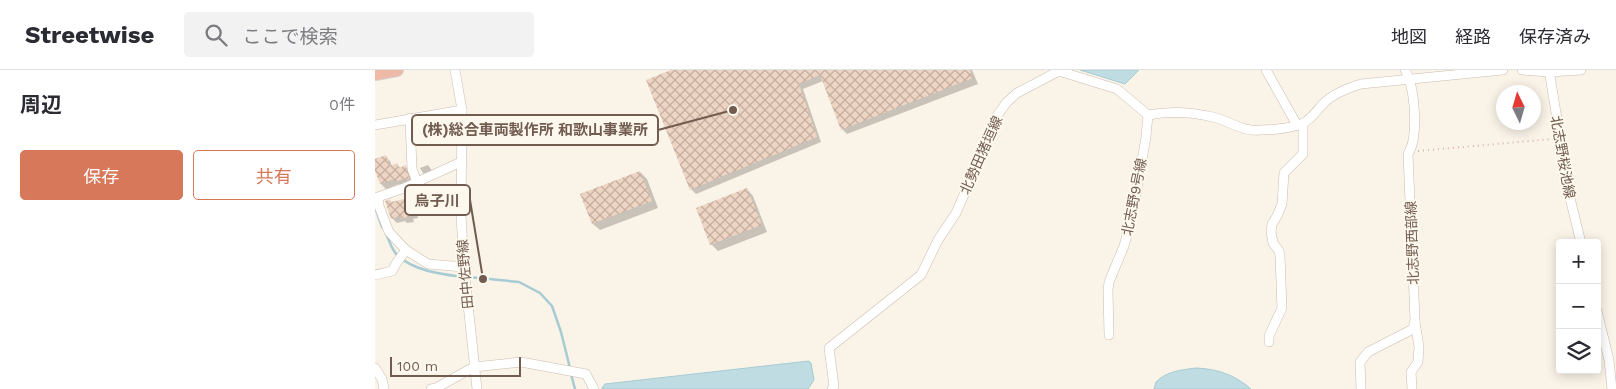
<!DOCTYPE html>
<html lang="ja">
<meta charset="utf-8">
<style>
body{margin:0;font-family:"Work Sans","Noto Sans JP",sans-serif;background:#f2f2f3;color:#2b2b33}
.controls{position:absolute;right:15px;bottom:15px;display:grid;overflow:hidden;border-radius:5px;box-shadow:0 2px 12px #0003}
.controls button{width:45px;height:45px;display:grid;place-items:center;padding:0;border:0;border-bottom:1px solid #e1e1e2;background:#fff;color:#2b2b33;font:25px sans-serif}
.compass{position:absolute;left:1121px;top:15px;width:45px;height:45px;border-radius:50%;background:#fff;box-shadow:0 2px 12px #0003;rotate:355deg}
.scale{position:absolute;left:15px;bottom:12px;width:131px;box-sizing:border-box;padding-left:5px;border:2px solid #725c4f;border-top:0;font-size:14px;line-height:18px;white-space:nowrap;color:#725c4f;-webkit-text-stroke:4px #fdf8ee;paint-order:stroke}
.list{margin:0;padding:0;list-style:none}
h2{display:flex;justify-content:space-between;align-items:center;height:65px;margin:0;padding:0 20px;font-size:21px}
h2 small{font-size:16px;font-weight:400;color:#7c7c81}
.actions{display:flex;gap:10px;padding:15px 20px}
.actions a{flex:1;padding:11px 0;border:1px solid #d7785a;border-radius:5px;text-align:center;font-size:18px;color:#d7785a}
.actions .main{background:#d7785a;color:#fff}
.icon{flex:none;width:28px;height:28px;fill:none;stroke:currentColor;stroke-width:2;stroke-linecap:round;stroke-linejoin:round}
.map{position:relative;flex:none;width:1241px;height:319px;overflow:hidden}
header{display:flex;align-items:center;gap:30px;box-sizing:border-box;height:70px;padding:0 25px;background:#fff;border-bottom:1px solid #e1e1e2}
header strong{font-size:24px}
nav{display:flex;gap:28px;margin-inline-start:auto;font-size:18px}
.search{width:350px;height:45px;background:#f2f2f3;display:flex;align-items:center;gap:12px;box-sizing:border-box;padding:0 18px;border-radius:5px;color:#7c7c81;font-size:19px}
main{display:flex}
aside{flex:1;background:#fff}
.map>svg:first-child{display:block}
.water{fill:#bfdce2;stroke:#a6cbd3}
.shadow{fill:#0003}
.lines{fill:none;stroke-linecap:round;stroke-linejoin:round}
.stream{stroke:#a6cbd3;stroke-width:2.5}
.building{fill:url(#building-cross-hatch)}
.minor-casing{stroke:#cbbcaf;stroke-width:10}
.highway-casing{stroke:#d8d1ce;stroke-width:14}
.path{stroke:#d2b7a6;stroke-width:2;stroke-dasharray:1 4;stroke-linecap:butt}
.minor{stroke:#fff;stroke-width:9}
.highway{stroke:#eeb9a6;stroke-width:12}
.labels{text-anchor:middle;dominant-baseline:central;stroke-width:4;stroke-linejoin:round;paint-order:stroke}
.street-label{font-size:14px;fill:#725c4f;stroke:#fdf8ee}
.leader{fill:none;stroke:#725c4f;stroke-width:2}
.callout-dot{fill:#725c4f;stroke:#fdf8ee;stroke-width:2}
.callout{fill:#fdf8ee;stroke:#725c4f;stroke-width:2}
.callout-label{font-size:15px;text-anchor:middle;font-weight:bold;fill:#725c4f}
</style>
<header>
<strong>Streetwise</strong>
<div class="search"><svg class="icon" aria-label="search" viewBox="0 0 24 24"><circle cx="10" cy="10" r="6"/><path d="M15 15l6 6"/></svg>ここで検索</div>
<nav><a>地図</a><a>経路</a><a>保存済み</a></nav>
</header>
<main>
<aside>
<h2>周辺<small>0件</small></h2>
<ul class="list">
</ul>
<div class="actions"><a class="main">保存</a><a>共有</a></div>
</aside>
<div class="map">
<svg width="1241" height="319" viewBox="0 0 1241 319">
<defs>
<pattern id="building-cross-hatch" width="8" height="8" patternUnits="userSpaceOnUse" patternTransform="scale(1.25)"><rect width="8" height="8" fill="#edd4c3"/><path d="M0 0l8 8M0 8l8-8" fill="none" stroke="#c4afa1"/></pattern>
</defs>
<rect width="100%" height="100%" fill="#faf3e8"/>
<g class="water">
<polygon points="705,0 763,0 763,1 750,14"/>
<polygon points="434,291 436,293 439,310 433,319 227,319 227,318 230,314"/>
<path d="M 821,298 C 843,299 860,305 876,319 L 779,319 L 781,312 C 792,301 806,300 821,298 Z"/>
</g>
<g class="shadow">
<polygon points="299,0 597,0 603,14 472,64 467,59 448,11 428,19 446,72 321,124 316,119"/>
<polygon points="10,86 15,91 17,96 22,94 26,99 30,97 35,102 38,114 26,116 24,114 11,119 6,114 0,92 0,90"/>
<polygon points="53,95 58,102 50,106 45,98"/>
<polygon points="265,102 272,109 283,138 225,160 218,154 207,125"/>
<polygon points="372,119 378,126 392,162 343,181 336,174"/>
<polygon points="34,129 39,134 43,148 38,149 39,152 32,153 30,151 22,153 17,148 15,131 18,133"/>
</g>
<g class="lines">
<g class="stream">
<polyline points="0,137 7,157"/>
<path d="M 11,164 C 14,170 17,180 22,185 C 39,201 66,204 88,207"/>
<polyline points="93,207 144,212 165,223 177,236 186,262 195,298"/>
<polyline points="196,304 200,319"/>
</g>
</g>
<g class="building">
<polygon points="296,0 595,0 598,8 466,60 445,5 424,14 442,67 315,120 271,10"/>
<polygon points="11,85 15,96 22,93 24,98 31,95 34,109 29,111 28,109 20,112 19,109 5,114 0,101 0,89"/>
<polygon points="265,101 277,131 217,154 205,124"/>
<polygon points="59,115 65,130 57,134 50,119"/>
<polygon points="372,118 387,155 335,175 321,138"/>
<polygon points="34,128 39,143 34,144 34,147 26,149 26,146 16,149 10,131 15,129 16,132"/>
</g>
<g class="lines">
<defs>
<g id="minor">
<polyline points="80,0 87,40 86,145 89,197 102,319"/>
<polyline points="891,0 922,55"/>
<polyline points="1147,0 1174,2 1206,0"/>
<polyline points="1174,0 1195,128 1206,173"/>
<polyline points="0,55 87,40"/>
<polyline points="42,112 86,92"/>
<polyline points="31,180 53,194 89,197"/>
<polyline points="0,205 17,201 22,192 31,180 14,162 4,136 3,127 29,118 42,112 37,99 35,48"/>
<polyline points="1222,241 1234,290 1237,319"/>
<polyline points="734,265 733,220 734,212 749,176 757,147 771,67 773,45"/>
<polyline points="894,272 894,266 907,238 905,186 904,181 898,173 896,162 897,154 902,146 907,134 909,103 928,84 928,53"/>
<polyline points="0,298 7,309 9,319"/>
<polyline points="56,319 61,318 99,297 146,292 211,304 219,319"/>
<path d="M 457,319 L 459,316 L 454,278 L 546,205 L 563,170 L 581,143 L 602,95 L 621,47 L 632,32 L 642,23 L 682,2 L 687,2 L 742,19 L 773,45 C 794,41 817,42 838,47 C 854,51 868,62 885,60 C 896,60 922,58 930,52 C 937,48 943,39 949,33 C 959,23 973,18 986,14 L 1128,0"/>
<path d="M 986,319 L 985,292 L 993,282 L 1038,259 L 1040,250 L 1033,84 C 1044,67 1040,17 1030,0"/>
<polyline points="1037,319 1036,302 1043,292 1044,277 1040,252"/>
</g>
<polyline id="highway" points="0,4 22,0"/>
</defs>
<use href="#minor" class="minor-casing"/>
<use href="#highway" class="highway-casing"/>
<polyline class="path" points="1043,81 1177,69"/>
<use href="#minor" class="minor"/>
<use href="#highway" class="highway"/>
</g>
<g class="labels">
<g class="street-label">
<text transform="translate(606 85) rotate(-66)">北勢田猪垣線</text>
<text transform="translate(1188 87) rotate(80)">北志野桜池線</text>
<text transform="translate(759 127) rotate(-79)">北志野9号線</text>
<text transform="translate(1037 173) rotate(-92)">北志野西部線</text>
<text transform="translate(90 204) rotate(-95)">田中佐野線</text>
</g>
</g>
<path class="leader" d="M358 40L283 60M108 209L95 130"/>
<g class="callout-dot">
<circle cx="358" cy="40" r="5"/>
<circle cx="108" cy="209" r="5"/>
</g>
<g class="callout">
<rect x="37" y="45" width="246" height="30" rx="5"/>
<rect x="30" y="115" width="65" height="30" rx="5"/>
</g>
<g class="callout-label">
<text x="160" y="65">(株)総合車両製作所 和歌山事業所</text>
<text x="62" y="136">烏子川</text>
</g>
</svg>
<div class="controls">
<button>+</button>
<button>−</button>
<button><svg class="icon" aria-label="layers" viewBox="0 0 24 24"><path d="M12 4l9 5-9 5-9-5zM3 14l9 5 9-5"/></svg></button>
</div>
<svg class="compass" viewBox="-18 -18 36 36"><path d="M0-13l5 13h-10z" fill="#e53935"/><path d="M0 13l5-13h-10z" fill="#7c7c81"/></svg>
<div class="scale">100 m</div>
</div>
</main>
